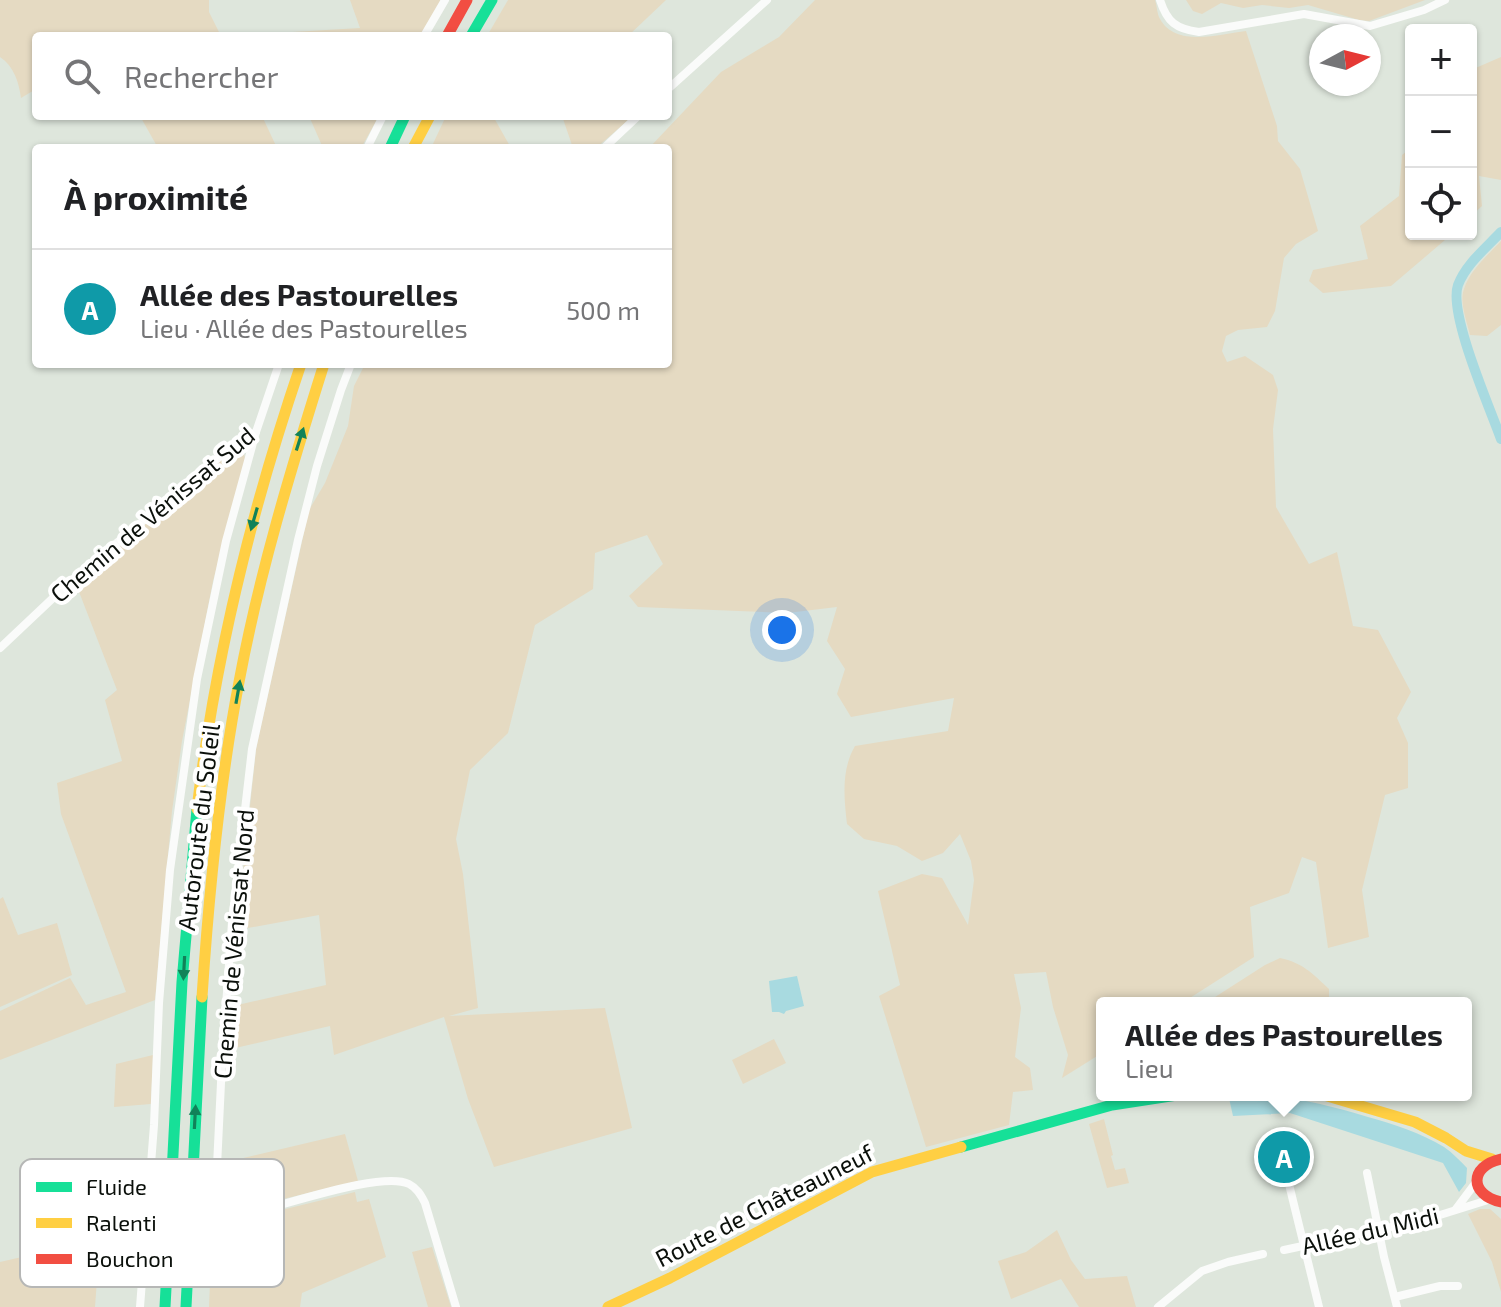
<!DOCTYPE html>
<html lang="fr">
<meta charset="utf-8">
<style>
body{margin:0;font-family:"Exo 2",sans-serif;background:#f2f2f2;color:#202124}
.controls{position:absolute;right:24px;top:24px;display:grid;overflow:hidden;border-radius:8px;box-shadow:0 2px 6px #0004}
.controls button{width:72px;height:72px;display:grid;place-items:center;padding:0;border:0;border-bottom:2px solid #e0e0e0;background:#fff;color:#202124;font:40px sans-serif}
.compass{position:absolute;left:1309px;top:24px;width:72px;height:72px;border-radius:50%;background:#fff;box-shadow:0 2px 6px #0004;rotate:83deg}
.you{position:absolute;left:782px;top:630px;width:28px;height:28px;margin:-20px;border:6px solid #fff;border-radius:50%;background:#1a73e8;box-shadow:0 0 0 12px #1a73e833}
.badge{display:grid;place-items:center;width:52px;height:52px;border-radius:50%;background:#db2777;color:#fff;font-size:26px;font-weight:700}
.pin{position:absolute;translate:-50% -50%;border:4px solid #fff;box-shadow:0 2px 8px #0006}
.popup{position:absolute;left:1096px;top:997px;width:376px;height:104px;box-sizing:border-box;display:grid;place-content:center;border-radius:8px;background:#fff;filter:drop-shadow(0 2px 6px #0005);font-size:26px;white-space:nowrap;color:#757577}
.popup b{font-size:30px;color:#202124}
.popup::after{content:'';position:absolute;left:50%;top:100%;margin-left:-16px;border:16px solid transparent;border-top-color:#fff}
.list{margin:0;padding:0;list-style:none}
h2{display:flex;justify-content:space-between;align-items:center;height:104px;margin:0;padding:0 32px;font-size:34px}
h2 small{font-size:26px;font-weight:400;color:#757577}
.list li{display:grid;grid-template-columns:52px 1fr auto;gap:24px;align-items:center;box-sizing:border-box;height:120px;padding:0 32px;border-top:2px solid #e0e0e0}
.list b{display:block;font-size:30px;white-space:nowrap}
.list p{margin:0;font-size:26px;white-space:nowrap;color:#757577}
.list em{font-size:26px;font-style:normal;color:#757577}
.icon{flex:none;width:44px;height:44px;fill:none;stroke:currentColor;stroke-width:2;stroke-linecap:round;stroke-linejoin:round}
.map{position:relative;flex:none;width:1501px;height:1307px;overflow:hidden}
.search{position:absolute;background:#fff;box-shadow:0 2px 6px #0004;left:32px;top:32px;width:640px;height:88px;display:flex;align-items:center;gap:20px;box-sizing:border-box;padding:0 28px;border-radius:8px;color:#757577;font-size:30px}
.panel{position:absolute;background:#fff;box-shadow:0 2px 6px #0004;left:32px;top:144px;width:640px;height:224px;border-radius:8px}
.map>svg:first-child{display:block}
.green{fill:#e5dac2}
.water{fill:#a8dae0}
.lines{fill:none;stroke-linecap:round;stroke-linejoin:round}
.canal{stroke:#a8dae0;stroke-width:10}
.street{stroke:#fafbfa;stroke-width:8}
.fast{stroke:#16e098;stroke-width:11}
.slow{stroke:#ffcf43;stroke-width:11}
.jam{stroke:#f24e42;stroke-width:11}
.oneway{fill:#118259}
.labels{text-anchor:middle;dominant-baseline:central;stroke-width:8;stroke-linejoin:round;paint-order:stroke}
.street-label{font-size:24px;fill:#0b100b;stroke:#fff}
.key{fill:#fff;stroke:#b6b7b6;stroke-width:2}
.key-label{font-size:22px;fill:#0b100b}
</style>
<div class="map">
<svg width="1501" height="1307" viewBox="0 0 1501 1307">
<rect width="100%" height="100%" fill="#dee6dc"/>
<g class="green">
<path d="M 0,0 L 209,0 L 209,12 L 221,36 L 36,36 L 36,89 L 21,98 C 19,83 14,66 0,57 Z"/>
<polygon points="350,0 441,0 421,36 290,36 292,32 360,28"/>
<polygon points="508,0 666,0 628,36 487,36"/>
<path d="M 815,0 L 1155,0 C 1157,6 1157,14 1160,19 C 1176,48 1221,34 1246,31 L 1277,126 L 1278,141 L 1300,169 L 1318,231 L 1296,244 L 1284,258 L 1275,311 L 1267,327 L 1238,330 L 1226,336 L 1222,351 L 1227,362 L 1245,356 L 1273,375 L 1278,390 L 1273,429 L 1276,507 L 1309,564 L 1337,552 L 1353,626 L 1378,630 L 1411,692 L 1397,718 L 1408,743 L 1408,788 L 1385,795 L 1362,890 L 1369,937 L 1328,948 L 1316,862 L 1302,857 L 1289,893 L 1250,907 L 1254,957 L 1182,1003 L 1102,1003 L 1102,1053 L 1062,1078 L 1068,1055 L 1053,1007 L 1046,972 L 1014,974 L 1021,1008 L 1015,1057 L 1030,1068 L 1033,1090 L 1013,1092 L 1009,1125 L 926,1147 L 879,996 L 900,985 L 878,891 L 922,874 L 942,878 L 968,925 L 974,880 L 971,861 L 960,834 L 943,853 L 922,861 L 897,846 L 864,839 L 847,824 C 844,798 841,770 855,746 L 948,731 L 954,698 L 851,717 L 837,694 L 845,669 L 827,641 L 837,607 L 787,613 L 638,607 L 629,596 L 663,564 L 647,535 L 595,553 L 593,589 L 535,625 L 508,733 L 470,770 L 456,839 L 463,874 L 478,1008 L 449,1016 L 605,1008 L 632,1128 L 494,1167 L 468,1099 L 444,1017 L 334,1055 L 330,1026 L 231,1049 L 233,1006 L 326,985 L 319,915 L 237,930 L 256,749 L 309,510 L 325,483 L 348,426 L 354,386 L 365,364 L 668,364 L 668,148 L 649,148 L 721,72 L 779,37 Z"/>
<polygon points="1186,0 1425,0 1369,21 1359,20 1308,5 1289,8 1262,5 1243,8 1221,3 1202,14 1193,11"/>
<polygon points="1501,57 1501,180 1479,176 1482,206 1471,216 1471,70"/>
<polygon points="140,116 262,116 277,148 158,148"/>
<polygon points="309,116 379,116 361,148 323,148"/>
<polygon points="446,116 493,116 511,148 431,148"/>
<polygon points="562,116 633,116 596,148 573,148"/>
<polygon points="1411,148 1411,234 1452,234 1391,286 1323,293 1309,281 1313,270 1368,259 1360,226 1399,196 1402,155"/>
<path d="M 1501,241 L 1501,325 L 1487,336 L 1470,335 C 1467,321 1459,302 1464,289 C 1470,270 1488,255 1501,241 Z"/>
<polygon points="240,442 246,461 213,581 182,741 172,811 155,1000 0,1060 0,1011 70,978 86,1005 126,992 61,814 57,783 122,761 105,700 117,690 76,584"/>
<polygon points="3,897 18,935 57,923 72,975 0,1007 0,899"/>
<path d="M 1280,958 C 1303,963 1312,973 1329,989 L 1329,1003 L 1214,1003 L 1212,999 L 1265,965 Z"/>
<polygon points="774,1039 786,1063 743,1084 732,1060"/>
<polygon points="153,1055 151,1104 114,1107 116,1064"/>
<polygon points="1104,1119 1113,1155 1111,1156 1115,1170 1125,1168 1129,1183 1107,1188 1089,1124"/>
<polygon points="345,1134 358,1181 246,1208 234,1206 224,1196 222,1163"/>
<polygon points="355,1192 357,1202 369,1199 386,1257 302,1293 300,1307 209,1307 212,1235 219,1219 232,1222"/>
<polygon points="1480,1209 1490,1209 1501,1219 1501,1292 1492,1262 1468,1214"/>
<polygon points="1057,1230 1071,1260 1085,1279 1127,1276 1136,1307 1079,1307 1061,1279 1011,1299 998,1261 1026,1252"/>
<polygon points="100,1239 95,1307 0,1307 0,1262"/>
<polygon points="432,1247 451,1307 428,1307 412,1252"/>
</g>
<g class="water">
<polygon points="797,976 804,1006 786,1011 784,1014 779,1012 772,1012 769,981"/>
<path d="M 1251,1095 C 1293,1096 1328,1105 1368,1117 C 1394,1124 1421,1133 1444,1147 C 1453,1153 1460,1161 1467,1168 L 1466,1183 L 1459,1192 L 1443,1163 L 1290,1113 L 1233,1116 L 1229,1098 Z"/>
</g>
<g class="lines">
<path class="canal" d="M 1501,232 C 1486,248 1466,264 1458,285 C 1448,313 1490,408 1501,439"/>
<g class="street">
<path d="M 1160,0 C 1167,22 1176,29 1199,32 L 1304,14 L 1370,26 L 1424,10 L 1445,0"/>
<polyline points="424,36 445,0"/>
<polyline points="668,89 767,0"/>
<polyline points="367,148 383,116"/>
<polyline points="604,148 638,116"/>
<path d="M 351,364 L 341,390 L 317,466 L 298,540 L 252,749 L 232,922 L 222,1062 L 216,1187 C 219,1203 223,1212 240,1215 C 276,1209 380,1170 409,1184 C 417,1188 421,1195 425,1203 L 456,1307"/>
<polyline points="0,648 71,581 240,440 256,432 279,364"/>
<polyline points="1284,1154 1286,1172 1319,1307"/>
<polyline points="1367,1173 1384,1257 1397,1307"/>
<polyline points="1456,1209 1477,1181"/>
<polyline points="1284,1250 1424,1220 1488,1200"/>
<polyline points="1395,1297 1440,1286 1458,1286"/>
<polyline points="140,1307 154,1125 159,1003 170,870 197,679 226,541 256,432"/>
<polyline points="1158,1307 1202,1271 1228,1262 1263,1254"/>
</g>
<g class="fast">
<polyline points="471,36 492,0"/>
<polyline points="390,148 405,116"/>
<polyline points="961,1147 1112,1105 1177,1095"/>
<polyline points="165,1307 182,982 197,809"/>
<polyline points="186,1307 202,997"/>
</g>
<g class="slow">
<polyline points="413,148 430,116"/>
<path d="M 197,809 C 215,658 252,508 301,364"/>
<path d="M 202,997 C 209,891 219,786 239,682 C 259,574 291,469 324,364"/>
<polyline points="1324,1095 1415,1122 1446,1138 1466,1151 1492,1159"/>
<polyline points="608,1307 670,1278 872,1172 961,1147"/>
</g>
<g class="jam">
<polyline points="447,36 467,0"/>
<path d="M 1501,1159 C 1469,1166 1469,1195 1501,1202"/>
</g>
</g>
<defs><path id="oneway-solid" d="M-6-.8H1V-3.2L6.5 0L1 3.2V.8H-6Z" transform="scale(2)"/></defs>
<g class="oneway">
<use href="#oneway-solid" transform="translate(300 439) rotate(-72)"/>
<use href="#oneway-solid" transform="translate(254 519) rotate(106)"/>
<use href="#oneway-solid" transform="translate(238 692) rotate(-80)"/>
<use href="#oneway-solid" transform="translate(184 968) rotate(93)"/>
<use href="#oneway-solid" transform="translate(195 1117) rotate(-87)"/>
</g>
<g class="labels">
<g class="street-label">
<text transform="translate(152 514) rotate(-40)">Chemin de Vénissat Sud</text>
<text transform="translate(198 827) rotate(-83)">Autoroute du Soleil</text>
<text transform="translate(233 944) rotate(-85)">Chemin de Vénissat Nord</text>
<text transform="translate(764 1205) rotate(-27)">Route de Châteauneuf</text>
<text transform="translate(1370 1230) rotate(-13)">Allée du Midi</text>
</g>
</g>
<rect x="20" y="1159" width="264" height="128" rx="12" class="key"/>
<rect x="36" y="1182" width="36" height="10" fill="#16e098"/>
<rect x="36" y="1218" width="36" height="10" fill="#ffcf43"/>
<rect x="36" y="1254" width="36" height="10" fill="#f24e42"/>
<g class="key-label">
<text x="86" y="1195">Fluide</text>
<text x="86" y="1231">Ralenti</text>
<text x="86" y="1267">Bouchon</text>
</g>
</svg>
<div class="controls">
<button>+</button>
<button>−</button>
<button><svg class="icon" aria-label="locate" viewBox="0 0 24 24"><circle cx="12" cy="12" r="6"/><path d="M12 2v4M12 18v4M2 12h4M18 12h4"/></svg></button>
</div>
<svg class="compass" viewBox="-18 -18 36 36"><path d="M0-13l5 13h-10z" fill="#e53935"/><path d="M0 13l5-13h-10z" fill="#757577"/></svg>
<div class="you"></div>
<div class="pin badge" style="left:1284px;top:1157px;background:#0f9aa8">A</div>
<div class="popup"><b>Allée des Pastourelles</b>Lieu</div>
<div class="search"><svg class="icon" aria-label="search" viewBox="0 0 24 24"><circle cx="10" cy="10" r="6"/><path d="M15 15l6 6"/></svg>Rechercher</div>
<section class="panel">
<h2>À proximité<small></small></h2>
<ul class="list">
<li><span class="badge" style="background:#0f9aa8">A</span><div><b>Allée des Pastourelles</b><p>Lieu · Allée des Pastourelles</p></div><em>500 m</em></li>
</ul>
</section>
</div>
